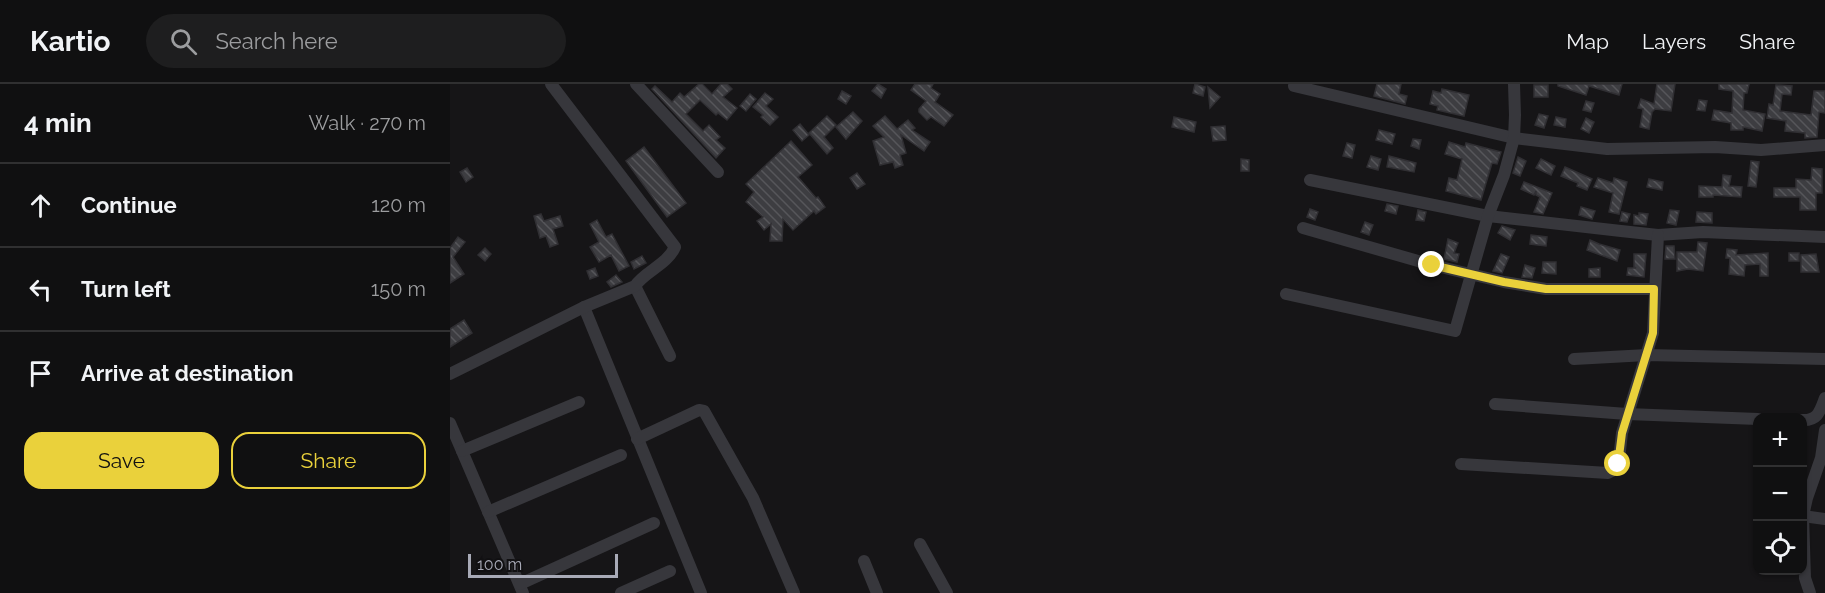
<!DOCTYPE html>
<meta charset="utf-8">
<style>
body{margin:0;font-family:Raleway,sans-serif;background:#1e1e1f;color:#f1f3f6}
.controls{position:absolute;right:18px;bottom:18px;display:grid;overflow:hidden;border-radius:12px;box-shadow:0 2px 4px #0004}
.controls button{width:54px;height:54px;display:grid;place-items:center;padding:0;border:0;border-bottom:2px solid #303031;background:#101011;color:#f1f3f6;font:30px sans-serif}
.scale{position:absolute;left:18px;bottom:15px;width:150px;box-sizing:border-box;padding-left:6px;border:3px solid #a8aab7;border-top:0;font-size:16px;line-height:21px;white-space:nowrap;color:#a8aab7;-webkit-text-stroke:4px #111012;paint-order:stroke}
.stop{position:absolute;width:18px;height:18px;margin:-14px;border:4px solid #ead13b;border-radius:50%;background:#fff}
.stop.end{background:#ead13b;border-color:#fff;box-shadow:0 2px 6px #0008}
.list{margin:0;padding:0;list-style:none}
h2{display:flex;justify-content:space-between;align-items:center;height:78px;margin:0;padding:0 24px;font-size:26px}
h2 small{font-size:20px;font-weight:400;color:#9c9d9f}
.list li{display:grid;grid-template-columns:39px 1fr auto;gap:18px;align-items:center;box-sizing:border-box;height:84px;padding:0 24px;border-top:2px solid #303031}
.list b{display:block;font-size:22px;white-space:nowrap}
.list em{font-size:20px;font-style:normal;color:#9c9d9f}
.actions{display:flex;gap:12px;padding:18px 24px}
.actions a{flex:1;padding:14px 0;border:2px solid #ead13b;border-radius:18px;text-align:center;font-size:21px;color:#ead13b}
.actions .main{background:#ead13b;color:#111}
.icon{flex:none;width:33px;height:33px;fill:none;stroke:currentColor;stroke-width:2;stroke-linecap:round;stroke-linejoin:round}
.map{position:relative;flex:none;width:1375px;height:509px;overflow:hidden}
header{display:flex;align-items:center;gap:36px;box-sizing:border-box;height:84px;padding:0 30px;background:#101011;border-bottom:2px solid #303031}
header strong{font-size:28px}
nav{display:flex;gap:33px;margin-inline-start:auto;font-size:21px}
.search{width:420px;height:54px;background:#1e1e1f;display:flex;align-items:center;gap:15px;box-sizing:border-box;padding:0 21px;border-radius:33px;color:#9c9d9f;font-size:22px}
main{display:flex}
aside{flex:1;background:#101011}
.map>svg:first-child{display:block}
.building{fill:url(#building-back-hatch);stroke:#302f33;stroke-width:1.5}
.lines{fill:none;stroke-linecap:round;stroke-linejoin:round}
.minor{stroke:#37373c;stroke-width:12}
.route{stroke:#ead13b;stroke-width:8}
</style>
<header>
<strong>Kartio</strong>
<div class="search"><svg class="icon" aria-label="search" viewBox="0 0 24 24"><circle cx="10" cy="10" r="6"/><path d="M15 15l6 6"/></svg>Search here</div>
<nav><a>Map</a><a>Layers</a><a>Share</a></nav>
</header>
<main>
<aside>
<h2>4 min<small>Walk · 270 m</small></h2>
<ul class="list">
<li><svg class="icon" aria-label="ahead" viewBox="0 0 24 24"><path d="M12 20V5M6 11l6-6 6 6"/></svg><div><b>Continue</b></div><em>120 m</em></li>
<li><svg class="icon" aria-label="left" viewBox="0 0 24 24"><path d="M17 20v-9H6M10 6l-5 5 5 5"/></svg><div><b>Turn left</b></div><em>150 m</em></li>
<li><svg class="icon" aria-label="arrive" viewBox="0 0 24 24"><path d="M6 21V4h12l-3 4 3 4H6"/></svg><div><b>Arrive at destination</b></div></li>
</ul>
<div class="actions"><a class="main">Save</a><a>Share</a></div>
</aside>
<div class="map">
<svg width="1375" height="509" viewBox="0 0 1375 509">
<defs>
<pattern id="building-back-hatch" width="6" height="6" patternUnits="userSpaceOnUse" patternTransform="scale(1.5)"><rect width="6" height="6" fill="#3d3d41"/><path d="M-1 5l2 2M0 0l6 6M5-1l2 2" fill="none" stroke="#56565a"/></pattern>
</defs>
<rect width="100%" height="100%" fill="#161517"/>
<g class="building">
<polygon points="249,0 252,0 262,10 271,0 277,0 282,5 273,13 287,24 277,36 268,29 266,31 250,16 236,30 253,47 259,41 270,53 266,56 275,64 266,74 202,5 205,2 222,18 230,9 234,13"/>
<polygon points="428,0 436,5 431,14 422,7"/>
<polygon points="465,0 483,0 481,4 490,10 485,18 503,31 494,42 481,33 477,36 469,28 469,25 476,17 461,6"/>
<polygon points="745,0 755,3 753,12 743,9"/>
<polygon points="927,0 951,0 949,10 957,12 955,20 924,12"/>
<polygon points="1108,0 1172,0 1169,11 1139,2 1136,11 1108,2"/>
<polygon points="1207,0 1225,0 1221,27 1205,25 1202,28 1199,45 1190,43 1193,25 1188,24 1191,15 1204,20"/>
<polygon points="1269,0 1299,0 1297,9 1294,9 1293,26 1315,30 1312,47 1293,43 1293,46 1281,46 1281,39 1262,36 1264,26 1282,29 1283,7 1269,5"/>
<rect x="1084" y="1" width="14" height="12"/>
<polygon points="1326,1 1342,2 1341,11 1332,10 1330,27 1361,31 1364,7 1375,7 1375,29 1369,28 1367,53 1355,54 1355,49 1335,47 1336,37 1317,34 1319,20 1323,21"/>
<polygon points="758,3 770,13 760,24"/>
<polygon points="992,5 1019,11 1014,32 987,26 988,22 980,20 983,7 991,9"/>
<polygon points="392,7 401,12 396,20 388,15"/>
<polygon points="315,9 323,15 316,22 328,33 320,41 311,33 313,31 303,23"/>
<polygon points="300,10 306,15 296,27 290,22"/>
<polygon points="1249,16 1257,17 1255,27 1247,26"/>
<polygon points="1136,17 1144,19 1141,28 1133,26"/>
<polygon points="403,28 412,37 396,55 386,43"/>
<polygon points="1089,30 1098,32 1094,44 1085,41"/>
<polygon points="377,32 386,41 374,53 383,64 377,70 359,49"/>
<polygon points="435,32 447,45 458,36 465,44 462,46 480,58 474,67 451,51 456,69 450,71 453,81 445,84 443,78 430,81 423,57 434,53 423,42"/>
<polygon points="724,33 746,38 744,48 722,43"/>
<polygon points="1106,33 1116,35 1115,43 1104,41"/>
<polygon points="1136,34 1144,38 1139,49 1131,45"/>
<polygon points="350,40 359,51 352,57 343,46"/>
<polygon points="775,42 776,56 763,57 761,43"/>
<polygon points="929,46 945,50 942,60 926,56"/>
<polygon points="963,55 971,56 969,65 961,62"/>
<polygon points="341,57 362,81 348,93 366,114 368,113 375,123 366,130 364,127 343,146 333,135 332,157 320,157 321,140 314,146 307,137 313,133 296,118 304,108 296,100"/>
<polygon points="999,58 1015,63 1016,59 1051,68 1047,80 1042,79 1031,116 996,107 999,94 1007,96 1012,75 995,70"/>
<polygon points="897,59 905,61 902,74 893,72"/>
<polygon points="194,63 236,119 217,133 176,77"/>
<polygon points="921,72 931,75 928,86 917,83"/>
<polygon points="939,72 966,79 964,88 937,83"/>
<polygon points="1068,73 1076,77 1070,92 1063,89"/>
<polygon points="791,75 799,76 799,87 791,87"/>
<polygon points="1091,75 1105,82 1101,91 1086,84"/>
<polygon points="1301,77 1309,78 1306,103 1298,102"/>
<polygon points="1115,83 1142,95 1137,106 1127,102 1128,99 1111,92"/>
<polygon points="17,84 23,93 16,98 10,88"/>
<polygon points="1362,84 1372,85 1372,109 1366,109 1366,126 1350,126 1350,113 1324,113 1324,104 1346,104 1346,95 1361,96"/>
<polygon points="407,89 415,100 407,105 400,94"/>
<polygon points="1273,91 1281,92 1279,102 1292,103 1291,113 1263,111 1263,113 1249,113 1249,102 1272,103"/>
<polygon points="1148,94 1163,99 1164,94 1177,98 1169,130 1159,128 1163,109 1144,103"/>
<polygon points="1199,95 1213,98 1212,106 1197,103"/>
<polygon points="1074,98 1102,109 1093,130 1084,128 1090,113 1086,111 1086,107 1084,111 1071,105"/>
<polygon points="937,120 948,122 946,130 935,127"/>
<polygon points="1131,123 1145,127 1142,135 1129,131"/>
<polygon points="860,125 868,128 865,136 857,133"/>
<polygon points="968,126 976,128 974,137 966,136"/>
<polygon points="1220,126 1229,127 1226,141 1217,139"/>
<polygon points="1172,128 1180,130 1177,138 1170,137"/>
<polygon points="1247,128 1262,129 1262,139 1246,138"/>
<polygon points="1189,129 1198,130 1196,141 1184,140 1184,131 1189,132"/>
<polygon points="91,130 94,137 110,132 113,142 103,145 108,160 100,163 96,152 90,154 84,132"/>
<polygon points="147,136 156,153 162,150 179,182 169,187 161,171 149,178 140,163 149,158 140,140"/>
<polygon points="915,138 923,141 919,151 911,148"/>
<polygon points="1052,142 1065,146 1060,156 1048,149"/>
<polygon points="1081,151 1097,153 1096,162 1080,160"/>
<polygon points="8,153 15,158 3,173 14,190 0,199 0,164"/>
<polygon points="998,155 1008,159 1004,169 1009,170 1007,178 994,175"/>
<polygon points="1140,156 1149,160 1170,166 1167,177 1137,166"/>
<polygon points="1248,158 1257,159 1253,187 1238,185 1227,187 1227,168 1247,168"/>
<polygon points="1216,162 1224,162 1225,175 1215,175"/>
<polygon points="35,164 41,170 35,177 28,171"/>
<polygon points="1277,165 1287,166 1286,171 1318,169 1318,192 1310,192 1310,180 1295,181 1294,192 1279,190 1280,174 1276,174"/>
<rect x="1339" y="169" width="10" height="8"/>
<polygon points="1051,170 1059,173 1052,189 1043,187"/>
<polygon points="1184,170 1196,170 1194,193 1177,191 1178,184 1186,184 1184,183"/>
<polygon points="1366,170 1369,188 1351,188 1351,171"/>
<polygon points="192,172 196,179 184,185 181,178"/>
<polygon points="1093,178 1106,178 1106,190 1092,189"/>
<polygon points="1075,181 1085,184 1082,194 1072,193"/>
<polygon points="145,184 148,192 140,195 137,187"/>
<polygon points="1150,184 1150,193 1139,193 1139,185"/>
<polygon points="166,191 172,198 161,203 157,198"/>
<polygon points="14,236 22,249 0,263 0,245"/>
</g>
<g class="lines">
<g class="minor">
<polyline points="186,0 268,88"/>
<polyline points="844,2 1064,54 1157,65 1265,63 1311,66 1375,61"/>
<polyline points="860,96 1038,132 1171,147 1208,151 1253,148 1375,153"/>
<polyline points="853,144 982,181 1054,198 1096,205 1204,205"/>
<polyline points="185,202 220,272"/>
<polyline points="836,210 1005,247 1038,132 1054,91 1064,54 1065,31 1064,0"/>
<polyline points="134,223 251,509"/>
<polyline points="1124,275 1197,271 1375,275"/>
<path d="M 0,290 L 134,223 L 185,202 C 195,187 217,181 225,163 L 101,0"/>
<polyline points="1045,320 1177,330 1308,335"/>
<path d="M 1352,336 C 1368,337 1370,327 1375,314"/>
<polyline points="0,339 73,509"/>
<polyline points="187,355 249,326 254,327 303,414 344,509"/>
<polyline points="12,367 129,318"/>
<polyline points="1011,380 1158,389 1168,384 1172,349 1203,249 1208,151"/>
<polyline points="38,428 171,371"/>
<polyline points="1353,432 1375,435"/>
<polyline points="470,460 497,509"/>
<polyline points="414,477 427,509"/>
<polyline points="70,500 204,439"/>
<polyline points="171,509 220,487"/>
<polyline points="1360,509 1355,494 1353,432 1357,414 1371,374 1375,346"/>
</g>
</g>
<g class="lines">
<polyline class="route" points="982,181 1054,198 1096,205 1204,205 1203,249 1172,349 1168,380"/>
</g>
</svg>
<div class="controls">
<button>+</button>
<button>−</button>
<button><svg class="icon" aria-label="locate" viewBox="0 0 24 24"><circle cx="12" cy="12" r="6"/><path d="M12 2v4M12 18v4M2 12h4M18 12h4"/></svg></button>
</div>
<div class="scale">100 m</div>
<div class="stop" style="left:1168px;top:380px"></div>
<div class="stop end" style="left:982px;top:181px"></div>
</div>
</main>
